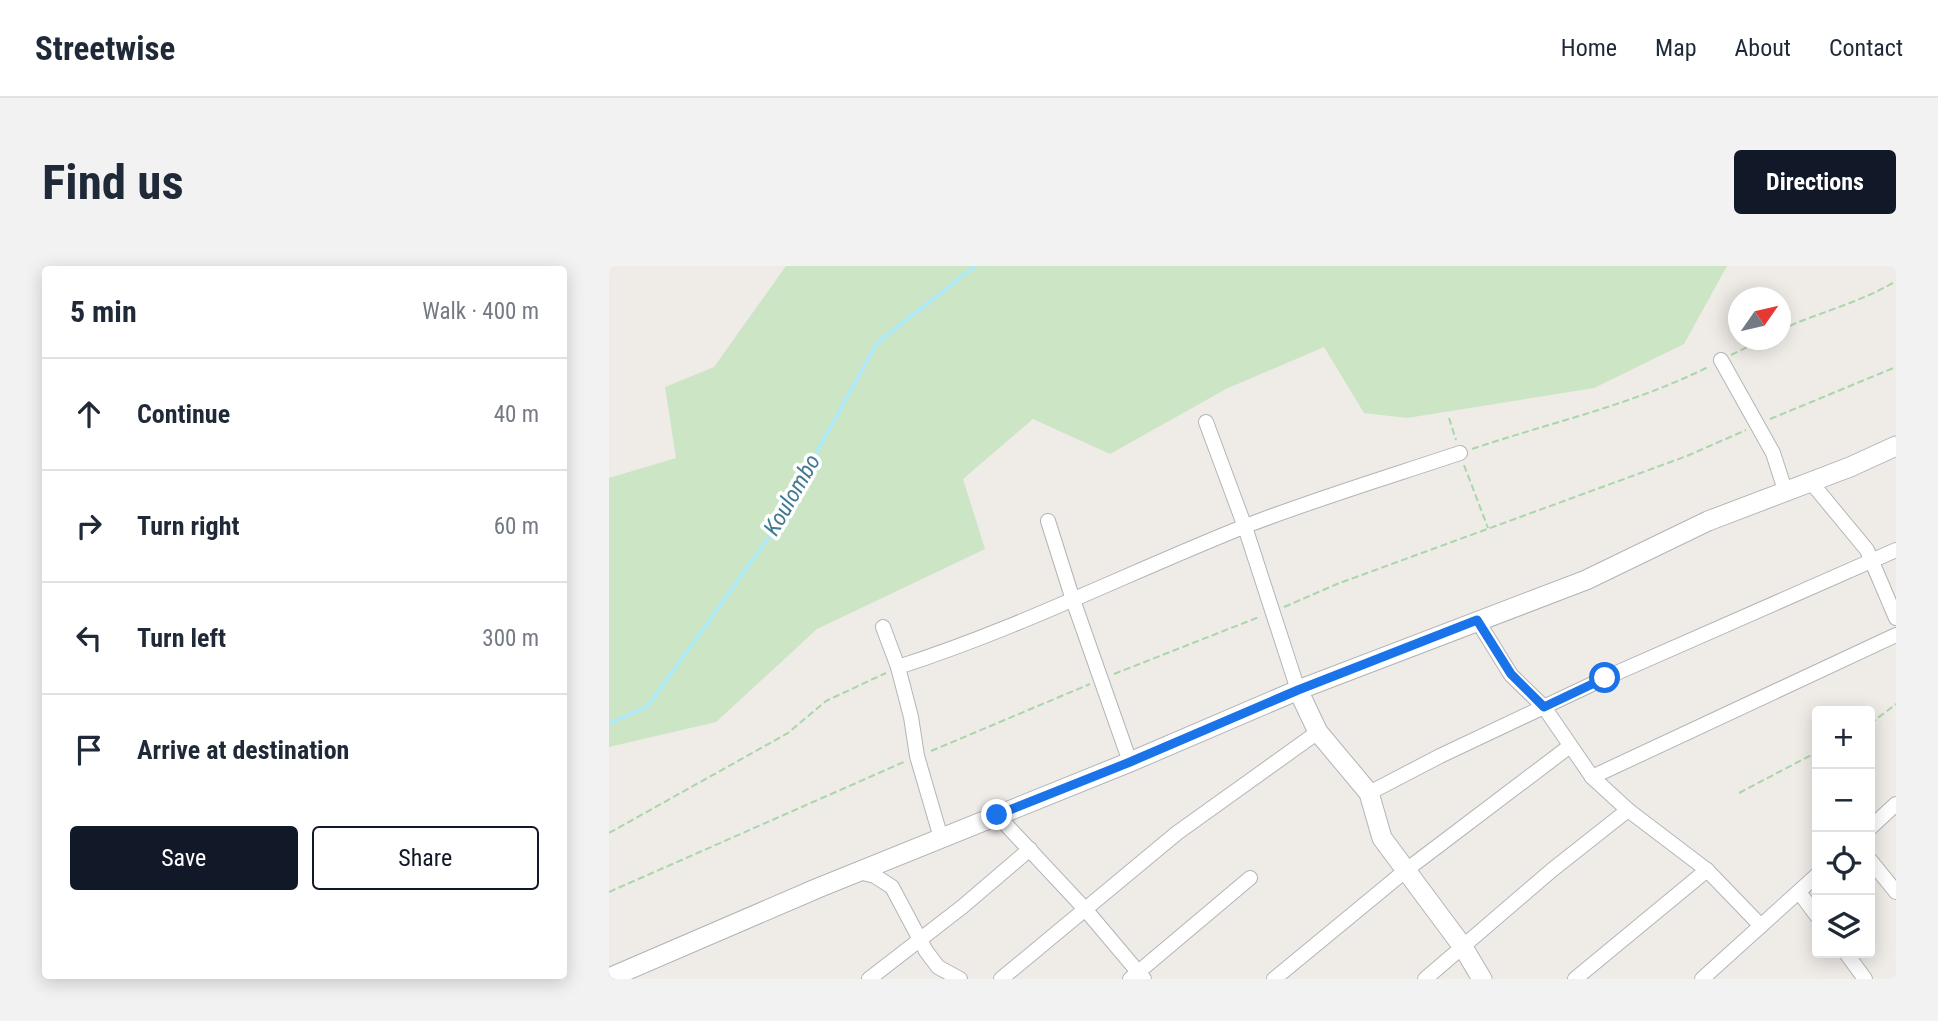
<!DOCTYPE html>
<meta charset="utf-8">
<style>
body{margin:0;font-family:"Roboto Condensed",sans-serif;background:#f2f2f3;color:#1f2937}
.controls{position:absolute;right:21px;bottom:21px;display:grid;overflow:hidden;border-radius:7px;box-shadow:0 4px 18px #0003}
.controls button{width:63px;height:63px;display:grid;place-items:center;padding:0;border:0;border-bottom:2px solid #e0e1e3;background:#fff;color:#1f2937;font:35px sans-serif}
.compass{position:absolute;left:1119px;top:21px;width:63px;height:63px;border-radius:50%;background:#fff;box-shadow:0 4px 18px #0003;rotate:56deg}
.stop{position:absolute;width:21px;height:21px;margin:-16px;border:5px solid #1a73e8;border-radius:50%;background:#fff}
.stop.end{background:#1a73e8;border-color:#fff;box-shadow:0 2px 7px #0008}
.list{margin:0;padding:0;list-style:none}
h2{display:flex;justify-content:space-between;align-items:center;height:91px;margin:0;padding:0 28px;font-size:30px}
h2 small{font-size:23px;font-weight:400;color:#747a83}
.list li{display:grid;grid-template-columns:46px 1fr auto;gap:21px;align-items:center;box-sizing:border-box;height:112px;padding:0 28px;border-top:2px solid #e0e1e3}
.list b{display:block;font-size:26px;white-space:nowrap}
.list em{font-size:23px;font-style:normal;color:#747a83}
.actions{display:flex;gap:14px;padding:21px 28px}
.actions a{flex:1;padding:16px 0;border:2px solid #111827;border-radius:7px;text-align:center;font-size:24px;color:#111827}
.actions .main{background:#111827;color:#fff}
.icon{flex:none;width:38px;height:38px;fill:none;stroke:currentColor;stroke-width:2;stroke-linecap:round;stroke-linejoin:round}
.map{position:relative;flex:none;width:1287px;height:713px;overflow:hidden;border-radius:7px}
header{display:flex;align-items:center;gap:42px;box-sizing:border-box;height:98px;padding:0 35px;background:#fff;border-bottom:2px solid #e0e1e3}
header strong{font-size:33px}
nav{display:flex;gap:38px;margin-inline-start:auto;font-size:24px}
.intro{display:flex;align-items:center;justify-content:space-between;box-sizing:border-box;height:168px;padding:0 42px}
h1{margin:0;font-size:49px}
.button{padding:18px 32px;border-radius:7px;background:#111827;color:#fff;font-size:24px;font-weight:700}
main{display:flex;gap:42px;padding:0 42px}
aside{flex:1;background:#fff;border-radius:7px;box-shadow:0 4px 18px #0003}
.map>svg:first-child{display:block}
.green{fill:#cce5c5}
.lines{fill:none;stroke-linecap:round;stroke-linejoin:round}
.stream{stroke:#aceafa;stroke-width:3.5}
.street-casing{stroke:#b2b5b8;stroke-width:16}
.secondary-casing{stroke:#b1b5b8;stroke-width:21}
.path{stroke:#a9d6aa;stroke-width:2;stroke-dasharray:7 3.5;stroke-linecap:butt}
.street{stroke:#fff;stroke-width:14}
.secondary{stroke:#fff;stroke-width:19}
.route{stroke:#1a73e8;stroke-width:9}
.labels{text-anchor:middle;dominant-baseline:central;stroke-width:7;stroke-linejoin:round;paint-order:stroke}
.water-label{font-size:23px;font-style:italic;fill:#407b92;stroke:#fff}
</style>
<header>
<strong>Streetwise</strong>
<nav><a>Home</a><a>Map</a><a>About</a><a>Contact</a></nav>
</header>
<div class="intro"><h1>Find us</h1><a class="button">Directions</a></div>
<main>
<aside>
<h2>5 min<small>Walk · 400 m</small></h2>
<ul class="list">
<li><svg class="icon" aria-label="ahead" viewBox="0 0 24 24"><path d="M12 20V5M6 11l6-6 6 6"/></svg><div><b>Continue</b></div><em>40 m</em></li>
<li><svg class="icon" aria-label="right" viewBox="0 0 24 24"><path d="M7 20v-9h11M14 6l5 5-5 5"/></svg><div><b>Turn right</b></div><em>60 m</em></li>
<li><svg class="icon" aria-label="left" viewBox="0 0 24 24"><path d="M17 20v-9H6M10 6l-5 5 5 5"/></svg><div><b>Turn left</b></div><em>300 m</em></li>
<li><svg class="icon" aria-label="arrive" viewBox="0 0 24 24"><path d="M6 21V4h12l-3 4 3 4H6"/></svg><div><b>Arrive at destination</b></div></li>
</ul>
<div class="actions"><a class="main">Save</a><a>Share</a></div>
</aside>
<div class="map">
<svg width="1287" height="713" viewBox="0 0 1287 713">
<rect width="100%" height="100%" fill="#efebe7"/>
<polygon class="green" points="177,0 1118,0 1075,78 985,122 798,152 755,147 715,81 617,123 501,188 424,153 354,213 376,283 208,363 107,456 0,481 0,212 67,192 56,121 105,101"/>
<g class="lines">
<polyline class="stream" points="0,458 39,440 165,264 268,77 366,0"/>
<defs>
<g id="street">
<polyline points="1112,94 1164,187 1176,224"/>
<polyline points="597,156 636,261 689,424"/>
<polyline points="1201,215 1258,284 1287,352"/>
<polyline points="439,255 464,334 521,496"/>
<polyline points="868,354 902,409 935,441 983,511 1019,544 1098,604 1152,660"/>
<polyline points="274,361 289,401 302,451 308,490 332,572"/>
<path d="M 289,401 C 408,363 519,307 634,261 C 706,233 779,211 851,187"/>
<polyline points="983,511 1287,369"/>
<polyline points="760,527 831,490 996,412 1287,284"/>
<polyline points="388,549 476,643 535,713"/>
<polyline points="1261,562 1287,538"/>
<polyline points="1261,594 1287,626"/>
<polyline points="250,606 266,610 283,621 317,685 329,701 351,713"/>
<polyline points="1190,626 1208,650"/>
<polyline points="1237,687 1256,713"/>
<polyline points="260,713 353,641 421,583"/>
<polyline points="392,713 568,567 709,466"/>
<polyline points="521,713 641,612"/>
<polyline points="665,713 796,605 961,480"/>
<polyline points="816,713 943,604 1019,544"/>
<polyline points="966,713 1098,604"/>
<polyline points="1093,713 1208,609"/>
</g>
<g id="secondary">
<polyline points="689,424 709,466 760,527 773,572 854,681 873,713"/>
<polyline points="0,712 209,622 521,496 689,424 977,314 1099,255 1241,201 1287,180"/>
</g>
</defs>
<use href="#street" class="street-casing"/>
<use href="#secondary" class="secondary-casing"/>
<g class="path">
<path d="M 1171,64 C 1210,46 1251,37 1287,15"/>
<polyline points="1122,89 1153,74"/>
<polyline points="840,152 847,174"/>
<polyline points="1161,153 1287,101"/>
<path d="M 863,183 C 943,156 1023,139 1099,101"/>
<polyline points="855,199 879,262"/>
<polyline points="675,341 728,318 1078,190 1137,164"/>
<polyline points="505,408 650,351"/>
<polyline points="1261,458 1287,438"/>
<polyline points="322,485 481,418"/>
<polyline points="1130,527 1208,486"/>
<polyline points="0,567 179,467 217,435 277,407"/>
<polyline points="0,626 297,495"/>
</g>
<use href="#street" class="street"/>
<use href="#secondary" class="secondary"/>
</g>
<g class="lines">
<polyline class="route" points="388,549 521,496 689,424 868,354 902,408 935,441 996,412"/>
</g>
<g class="labels">
<g class="water-label">
<text transform="translate(183 229) rotate(-60)">Koulombo</text>
</g>
</g>
</svg>
<div class="controls">
<button>+</button>
<button>−</button>
<button><svg class="icon" aria-label="locate" viewBox="0 0 24 24"><circle cx="12" cy="12" r="6"/><path d="M12 2v4M12 18v4M2 12h4M18 12h4"/></svg></button>
<button><svg class="icon" aria-label="layers" viewBox="0 0 24 24"><path d="M12 4l9 5-9 5-9-5zM3 14l9 5 9-5"/></svg></button>
</div>
<svg class="compass" viewBox="-18 -18 36 36"><path d="M0-13l5 13h-10z" fill="#e53935"/><path d="M0 13l5-13h-10z" fill="#747a83"/></svg>
<div class="stop" style="left:996px;top:412px"></div>
<div class="stop end" style="left:388px;top:549px"></div>
</div>
</main>
